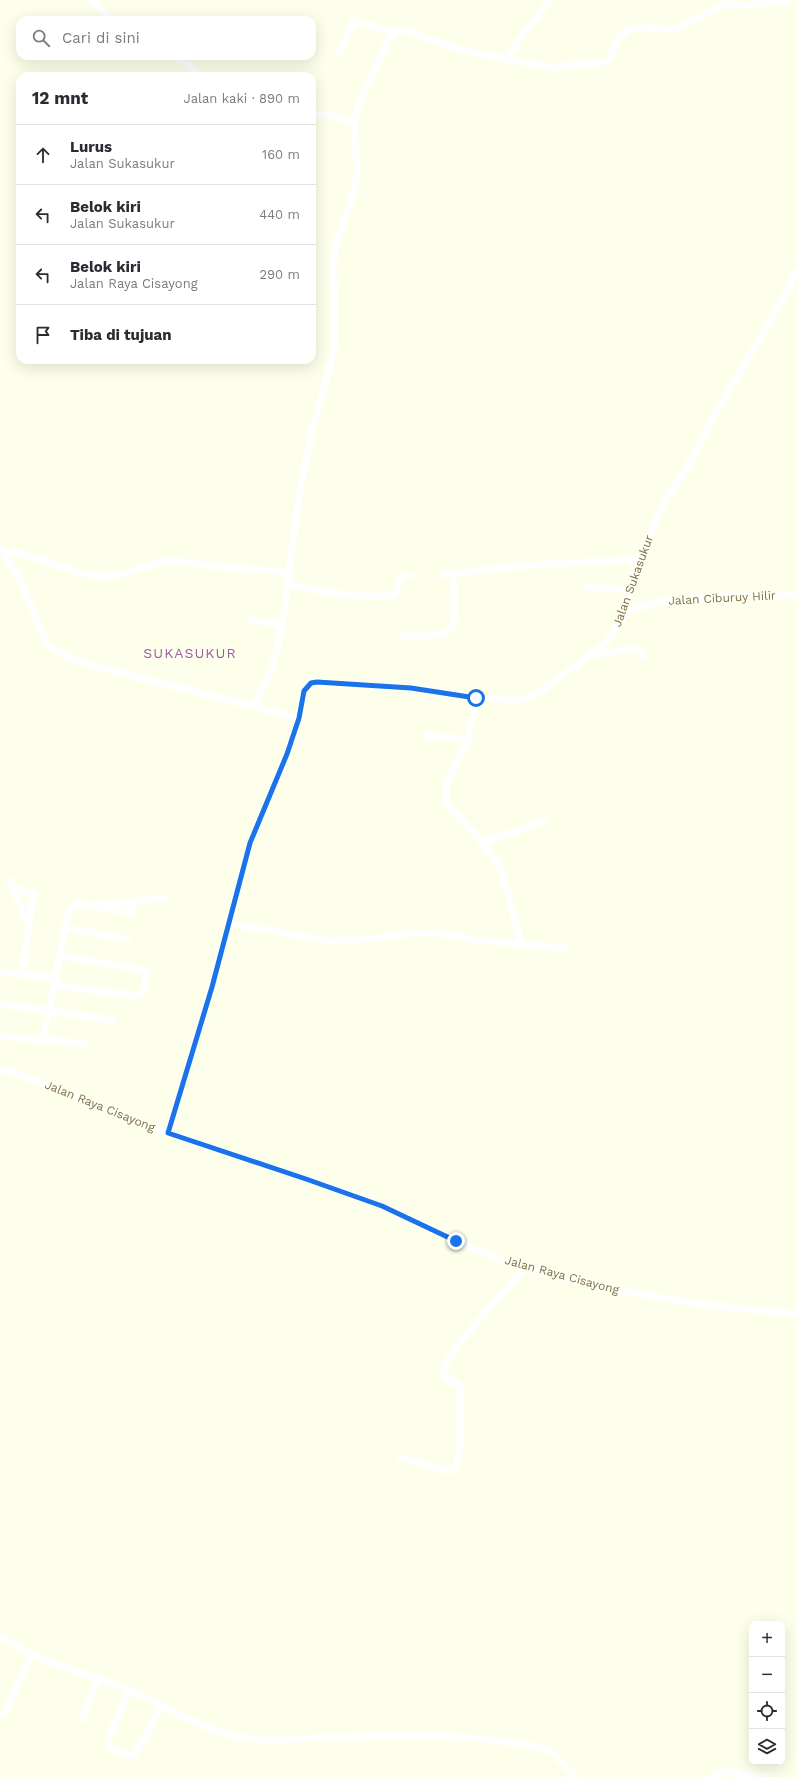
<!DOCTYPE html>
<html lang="id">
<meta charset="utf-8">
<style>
body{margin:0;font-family:"Work Sans",sans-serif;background:#f7f7f7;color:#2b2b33}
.controls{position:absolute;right:12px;bottom:12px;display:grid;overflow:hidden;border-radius:8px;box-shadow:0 4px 16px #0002}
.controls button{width:36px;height:36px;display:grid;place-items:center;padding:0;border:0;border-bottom:1px solid #e1e1e2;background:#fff;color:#2b2b33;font:20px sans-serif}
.stop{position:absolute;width:12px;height:12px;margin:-9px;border:3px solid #1a73e8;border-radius:50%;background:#fff}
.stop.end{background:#1a73e8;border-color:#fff;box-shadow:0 1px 4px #0008}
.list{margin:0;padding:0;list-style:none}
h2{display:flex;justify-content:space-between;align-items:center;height:52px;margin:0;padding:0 16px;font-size:17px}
h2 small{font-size:13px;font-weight:400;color:#7c7c81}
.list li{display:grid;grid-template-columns:26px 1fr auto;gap:12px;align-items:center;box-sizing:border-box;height:60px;padding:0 16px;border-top:1px solid #e1e1e2}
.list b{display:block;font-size:15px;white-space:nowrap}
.list p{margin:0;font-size:13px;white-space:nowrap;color:#7c7c81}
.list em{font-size:13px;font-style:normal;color:#7c7c81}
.icon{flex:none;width:22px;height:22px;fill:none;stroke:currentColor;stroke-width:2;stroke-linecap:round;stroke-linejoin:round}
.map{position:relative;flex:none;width:797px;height:1777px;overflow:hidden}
.search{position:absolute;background:#fff;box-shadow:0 4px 16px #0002;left:16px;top:16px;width:300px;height:44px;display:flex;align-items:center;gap:10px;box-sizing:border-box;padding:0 14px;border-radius:12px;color:#7c7c81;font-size:15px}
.panel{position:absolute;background:#fff;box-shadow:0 4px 16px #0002;left:16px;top:72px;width:300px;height:292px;border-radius:12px}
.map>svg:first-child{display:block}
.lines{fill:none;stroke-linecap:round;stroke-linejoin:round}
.street{stroke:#fff;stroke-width:7}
.route{stroke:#1a73e8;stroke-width:5}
.labels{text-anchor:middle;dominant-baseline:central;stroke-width:3;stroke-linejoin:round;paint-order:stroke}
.street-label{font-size:12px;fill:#7e7149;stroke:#fffff3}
.quarter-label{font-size:14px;letter-spacing:1px;fill:#9a6196;stroke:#fffff3}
</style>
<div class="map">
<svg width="797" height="1777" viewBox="0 0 797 1777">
<rect width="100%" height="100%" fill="#feffea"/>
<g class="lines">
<g class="street">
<polyline points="91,0 113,20"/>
<polyline points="339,53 354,20 392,33"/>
<polyline points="173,56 185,62 201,76"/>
<polyline points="505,59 550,0"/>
<polyline points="312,112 354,121"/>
<path d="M 0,549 L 3,552 L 20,581 L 48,645 C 62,656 78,661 95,666 L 299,718"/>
<path d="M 3,552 C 36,552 65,573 98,576 C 123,579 144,563 169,561 C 181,560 193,564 205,565 C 233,568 262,570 290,572"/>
<polyline points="443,575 530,565 638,560"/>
<path d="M 288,584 C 321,591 363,601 395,594 L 401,577 L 410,576"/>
<polyline points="588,587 631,590"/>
<polyline points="625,612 657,602 714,596 797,595"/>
<polyline points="252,620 281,625"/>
<path d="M 403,636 L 441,635 C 445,633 449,632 451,628 C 458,615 453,588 453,573"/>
<polyline points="592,655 634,649 639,650 642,656"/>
<path d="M 476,698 C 473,712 471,727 467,741 C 460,762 437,784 449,807 L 483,843 L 499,867 L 504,880 L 521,943"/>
<polyline points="254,706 272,669 278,645 288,584 294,532 301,484 314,423 333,354 335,336 333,264 336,245 356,185 357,170 354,121 361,97 392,33 398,30 407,31 461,50 554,68 578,64 596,64 606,61 610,58 616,42 624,32 628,29 640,28 674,29 685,25 725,4 751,5 787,0"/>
<polyline points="425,735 467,740"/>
<polyline points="483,843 523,829 544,820"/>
<polyline points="10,881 29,925"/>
<polyline points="13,887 33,894 22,974"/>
<polyline points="99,905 164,898"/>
<polyline points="229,923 329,941 382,938 409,933 440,933 476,940 564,948"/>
<polyline points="65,928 127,939"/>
<polyline points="0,972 55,978"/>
<path d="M 54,985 L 137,996 C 144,994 147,979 146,972 L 140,969 L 60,956"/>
<polyline points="0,1004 112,1020"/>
<polyline points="0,1036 86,1044"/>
<polyline points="43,1040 69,910 74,905 77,904 131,912 134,901"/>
<path d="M 0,1070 L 15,1073 C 66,1092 117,1115 169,1133 C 235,1157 302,1177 369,1201 C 413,1217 453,1243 497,1258 C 593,1291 696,1305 797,1314"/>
<polyline points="168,1133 212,987 250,843 287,754 299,718 304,691 311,683 317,682 411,688 476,698 520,700 535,695 605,644 621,621 631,590 638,560 667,497 686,469 717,411 788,290 797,271"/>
<polyline points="401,1458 447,1471 455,1469 460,1448 460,1389 458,1385 446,1377 443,1368 460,1342 526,1266"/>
<path d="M 0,1636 C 10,1642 21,1649 32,1654 C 63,1670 98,1676 129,1690 C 179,1712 216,1740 272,1740 C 363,1737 454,1729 544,1748 L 552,1752 L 575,1777"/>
<path d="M 129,1690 L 108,1739 L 110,1747 C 118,1751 128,1760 136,1753 L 161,1706"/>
<polyline points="4,1714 32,1654"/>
<polyline points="82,1719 98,1679"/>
<path d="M 713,1777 C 727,1767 748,1775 764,1777"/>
</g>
</g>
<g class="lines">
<polyline class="route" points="456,1241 382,1206 306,1179 168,1133 212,987 250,843 287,754 299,718 304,691 311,683 317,682 411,688 476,698"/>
</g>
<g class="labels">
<g class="street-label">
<text transform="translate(633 581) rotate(-70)">Jalan Sukasukur</text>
<text transform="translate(722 598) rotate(-3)">Jalan Ciburuy Hilir</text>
<text transform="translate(100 1106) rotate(22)">Jalan Raya Cisayong</text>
<text transform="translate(562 1275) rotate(15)">Jalan Raya Cisayong</text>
</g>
<g class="quarter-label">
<text x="190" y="653">SUKASUKUR</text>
</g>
</g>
</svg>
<div class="controls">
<button>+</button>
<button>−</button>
<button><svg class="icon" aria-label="locate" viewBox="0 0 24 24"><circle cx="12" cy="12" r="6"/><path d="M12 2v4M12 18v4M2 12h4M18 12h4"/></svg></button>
<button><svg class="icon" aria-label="layers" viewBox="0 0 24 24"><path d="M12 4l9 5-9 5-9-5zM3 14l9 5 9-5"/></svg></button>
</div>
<div class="stop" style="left:476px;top:698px"></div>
<div class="stop end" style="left:456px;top:1241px"></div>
<div class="search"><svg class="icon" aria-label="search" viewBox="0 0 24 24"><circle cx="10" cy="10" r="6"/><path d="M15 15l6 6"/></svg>Cari di sini</div>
<section class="panel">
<h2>12 mnt<small>Jalan kaki · 890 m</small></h2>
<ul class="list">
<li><svg class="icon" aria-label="ahead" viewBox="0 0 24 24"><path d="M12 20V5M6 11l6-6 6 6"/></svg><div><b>Lurus</b><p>Jalan Sukasukur</p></div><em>160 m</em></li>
<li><svg class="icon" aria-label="left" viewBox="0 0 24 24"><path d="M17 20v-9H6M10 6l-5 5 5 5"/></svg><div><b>Belok kiri</b><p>Jalan Sukasukur</p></div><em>440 m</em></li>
<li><svg class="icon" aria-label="left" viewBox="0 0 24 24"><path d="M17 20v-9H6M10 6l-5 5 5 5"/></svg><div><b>Belok kiri</b><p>Jalan Raya Cisayong</p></div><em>290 m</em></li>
<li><svg class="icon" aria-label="arrive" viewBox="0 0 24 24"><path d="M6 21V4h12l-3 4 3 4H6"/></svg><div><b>Tiba di tujuan</b></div></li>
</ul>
</section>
</div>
